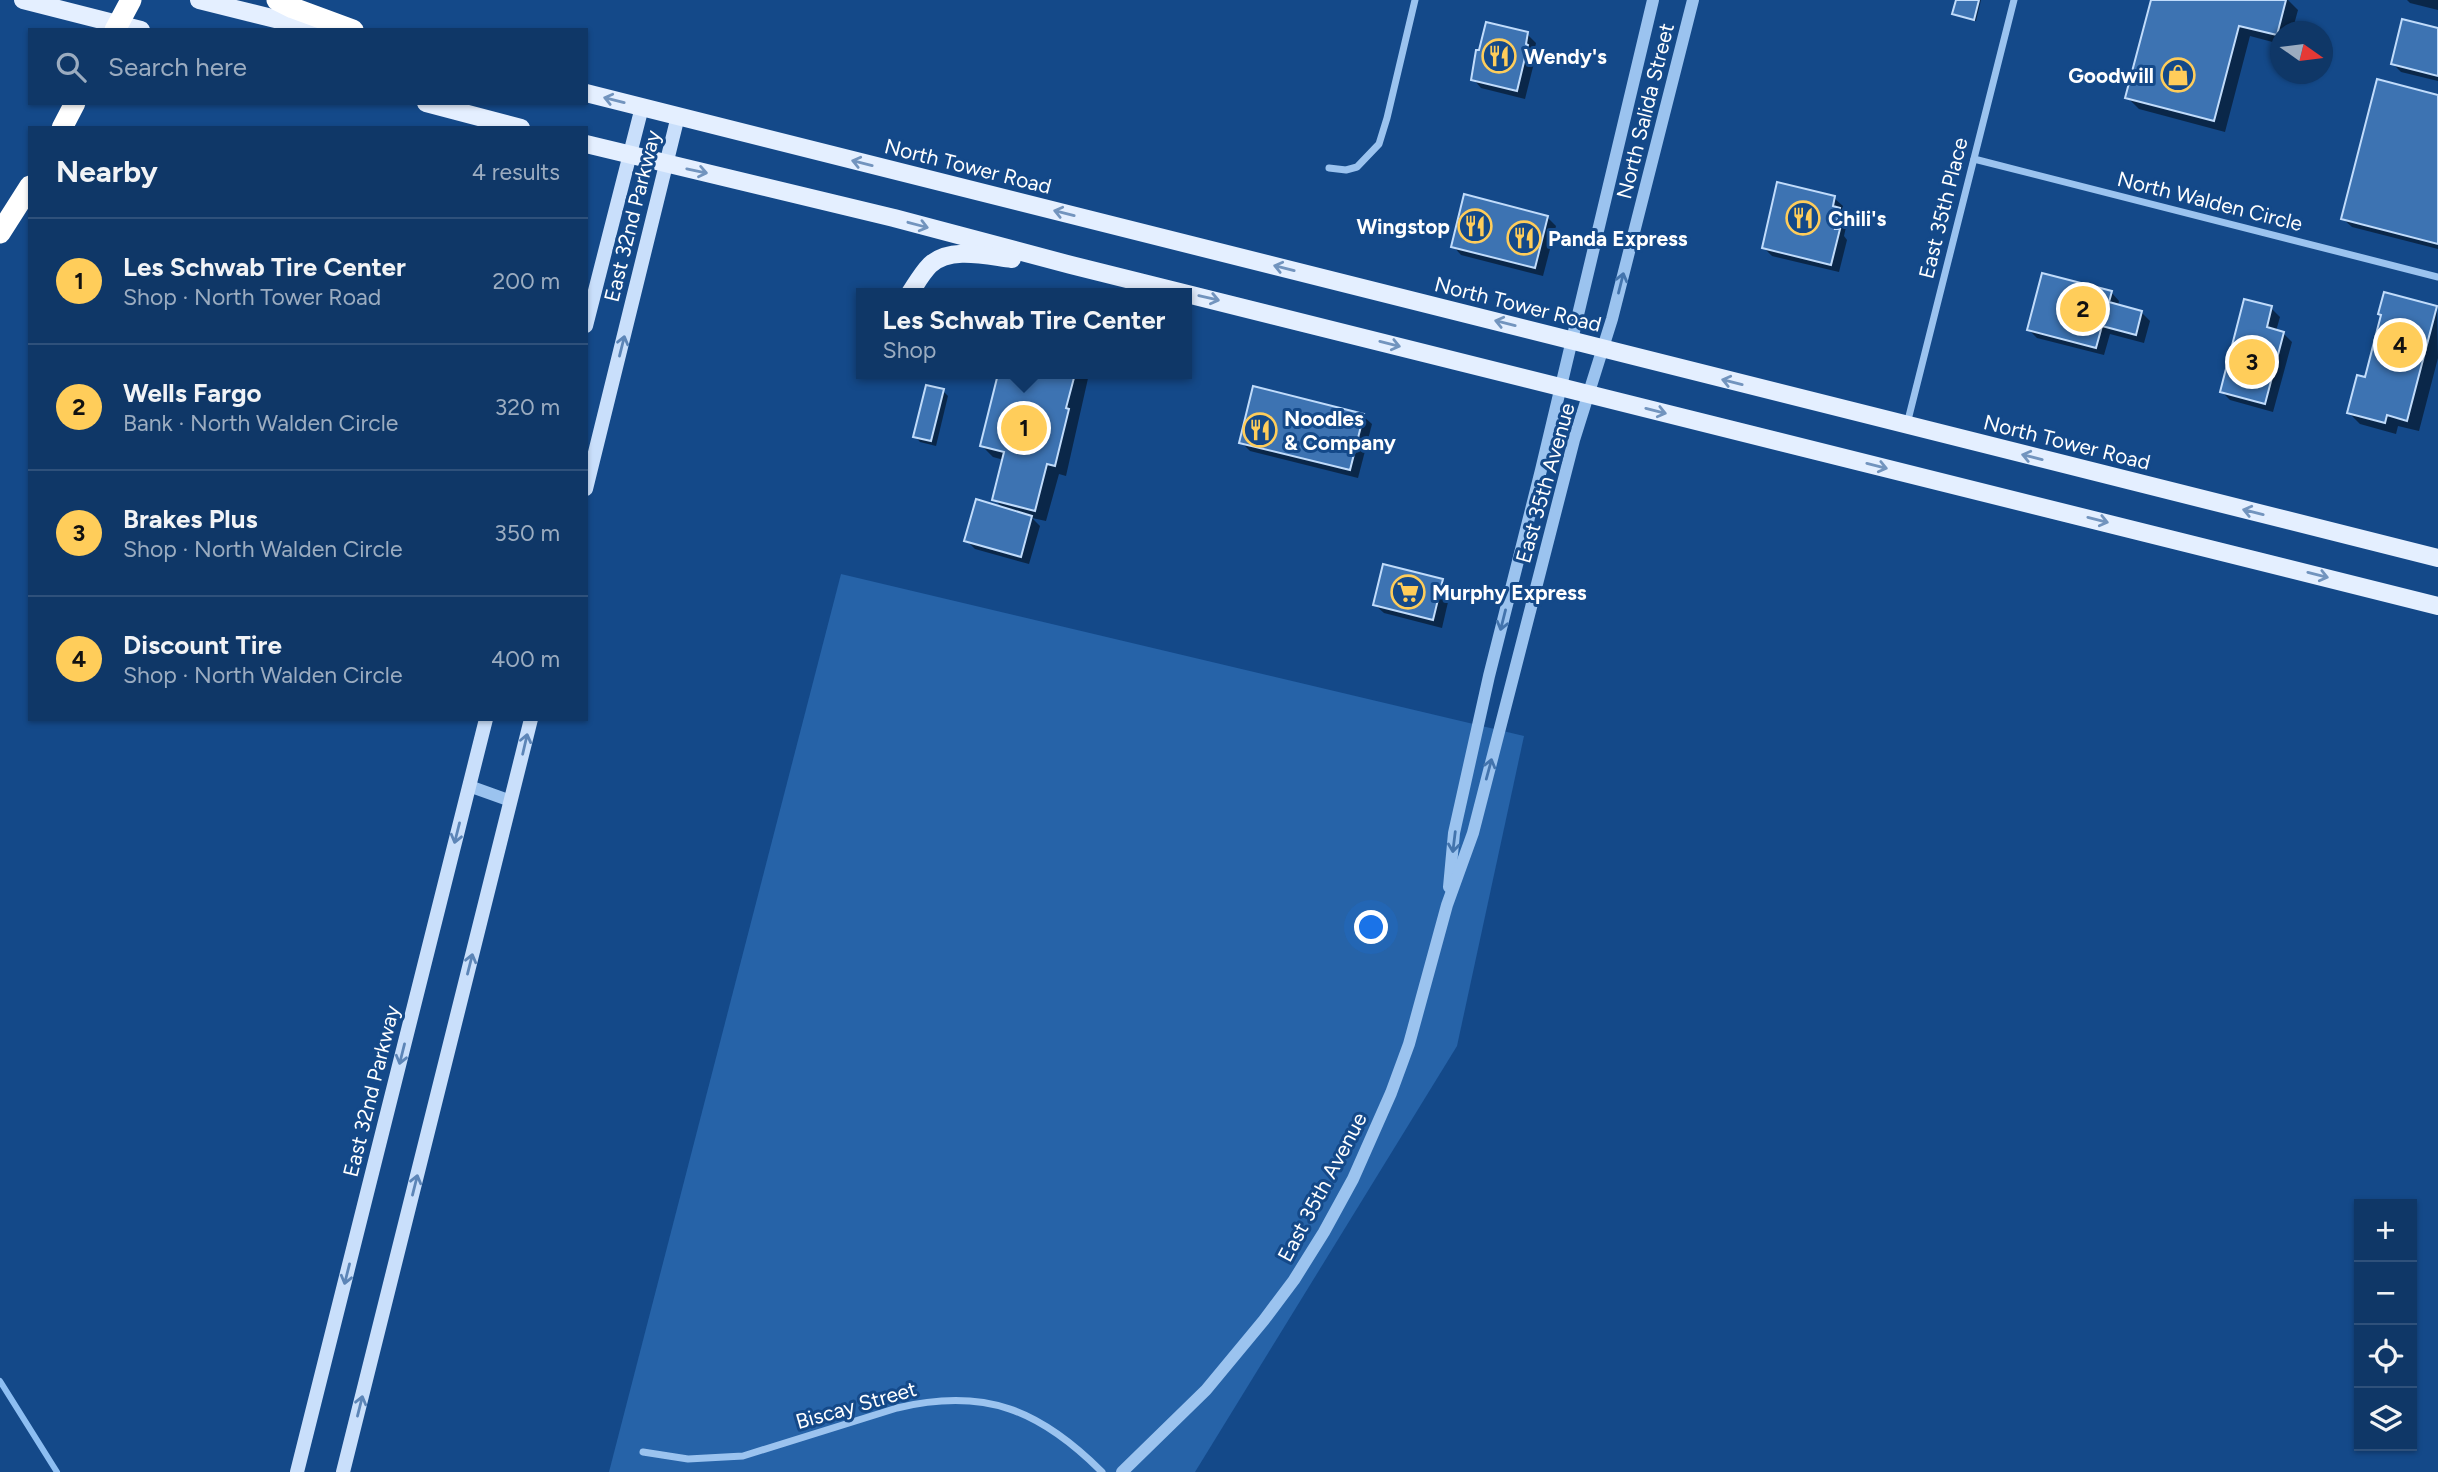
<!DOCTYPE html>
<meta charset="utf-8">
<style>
body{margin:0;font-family:Figtree,sans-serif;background:#183f6d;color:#f1f3f6}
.controls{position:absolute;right:21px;bottom:21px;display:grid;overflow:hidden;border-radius:0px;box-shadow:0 2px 5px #0004}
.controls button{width:63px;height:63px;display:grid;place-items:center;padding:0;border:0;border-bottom:2px solid #2f517b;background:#0f3767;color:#f1f3f6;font:35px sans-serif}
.compass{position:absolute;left:2270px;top:21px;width:63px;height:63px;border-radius:50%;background:#0f3767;box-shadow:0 2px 5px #0004;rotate:104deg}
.you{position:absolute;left:1372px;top:928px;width:24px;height:24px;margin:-18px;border:5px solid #fff;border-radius:50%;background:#1a73e8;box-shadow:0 0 0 10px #1a73e833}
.badge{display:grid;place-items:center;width:46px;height:46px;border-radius:50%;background:#ffcd5a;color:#111;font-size:23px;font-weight:700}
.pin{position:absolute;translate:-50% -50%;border:4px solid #fff;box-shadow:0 2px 7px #0006}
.popup{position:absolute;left:856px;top:288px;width:336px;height:91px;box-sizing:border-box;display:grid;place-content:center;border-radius:0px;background:#0f3767;filter:drop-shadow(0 2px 5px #0005);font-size:23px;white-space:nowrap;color:#9bacc0}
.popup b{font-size:26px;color:#f1f3f6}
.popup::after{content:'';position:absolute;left:50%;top:100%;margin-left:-14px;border:14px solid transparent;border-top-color:#0f3767}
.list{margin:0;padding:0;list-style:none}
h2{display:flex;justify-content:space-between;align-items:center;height:91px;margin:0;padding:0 28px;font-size:30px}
h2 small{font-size:23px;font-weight:400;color:#9bacc0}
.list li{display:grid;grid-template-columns:46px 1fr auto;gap:21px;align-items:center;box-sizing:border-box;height:126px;padding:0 28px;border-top:2px solid #2f517b}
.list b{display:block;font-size:26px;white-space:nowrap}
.list p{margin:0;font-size:23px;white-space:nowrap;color:#9bacc0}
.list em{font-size:23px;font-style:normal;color:#9bacc0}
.icon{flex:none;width:38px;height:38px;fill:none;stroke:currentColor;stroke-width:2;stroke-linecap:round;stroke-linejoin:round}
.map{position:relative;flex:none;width:2438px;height:1472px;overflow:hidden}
.search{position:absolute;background:#0f3767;box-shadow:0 2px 5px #0004;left:28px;top:28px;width:560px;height:77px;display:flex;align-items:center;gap:18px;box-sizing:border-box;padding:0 24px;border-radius:0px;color:#9bacc0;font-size:26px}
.panel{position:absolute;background:#0f3767;box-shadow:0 2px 5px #0004;left:28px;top:126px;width:560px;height:595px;border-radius:0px}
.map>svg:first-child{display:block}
.green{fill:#2663a8}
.shadow{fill:#0007}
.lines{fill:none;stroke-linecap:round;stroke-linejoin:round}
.stream{stroke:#8dbef2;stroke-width:6}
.building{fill:#3d73b2;stroke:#c1dcfb;stroke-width:2}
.minor{stroke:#9bc3ef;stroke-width:7}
.tertiary{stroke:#9bc3ef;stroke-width:12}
.secondary{stroke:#c9dffb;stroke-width:14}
.primary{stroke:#e4efff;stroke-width:18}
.motorway{stroke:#fff;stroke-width:21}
.oneway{stroke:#7294be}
.oneway2{stroke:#4374ad}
.oneway3{stroke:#5c85b7}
.labels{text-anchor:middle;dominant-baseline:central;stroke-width:6;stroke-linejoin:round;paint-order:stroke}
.poi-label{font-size:21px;font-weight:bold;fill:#fff;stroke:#144989;text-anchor:start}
.street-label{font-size:21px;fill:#fff;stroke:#144989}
</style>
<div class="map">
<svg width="2438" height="1472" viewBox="0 0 2438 1472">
<rect width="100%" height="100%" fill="#144989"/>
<polygon class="green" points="841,574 1524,736 1457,1046 1195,1472 609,1472"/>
<g class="shadow">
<polygon points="1958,0 1981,0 1976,21 1954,14"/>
<polygon points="2152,0 2288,0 2298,10 2292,32 2280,32 2280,44 2250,36 2225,132 2139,109 2127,97"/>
<polygon points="2407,0 2438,0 2438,10 2410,3"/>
<polygon points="2438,30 2438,81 2401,72 2393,64"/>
<polygon points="1527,34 1536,43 1534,53 1536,55 1525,99 1481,88 1473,79"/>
<polygon points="2438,97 2438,249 2352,227 2343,219"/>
<polygon points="1834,198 1843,206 1841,212 1848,218 1844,236 1847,240 1839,272 1772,256 1763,247"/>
<polygon points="1547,217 1556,226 1543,276 1461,255 1453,246"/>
<polygon points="2111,292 2119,301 2118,306 2142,313 2150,321 2144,343 2110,334 2104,355 2037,338 2029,330"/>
<polygon points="2437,307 2438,358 2419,431 2398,426 2396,434 2360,424 2349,413 2366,379 2383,316"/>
<polygon points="2271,308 2280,317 2276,331 2283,333 2292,342 2273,412 2230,400 2222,392"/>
<polygon points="1000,374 1089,374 1066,476 1059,474 1046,521 1032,518 1040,526 1029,564 975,549 966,540 1004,509 994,499 1004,460 993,457 982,446"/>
<polygon points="943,391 948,396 936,446 920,442 915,436"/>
<polygon points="1363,416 1372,424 1358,478 1250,451 1241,442"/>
<polygon points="1442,581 1451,589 1442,628 1384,613 1375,605"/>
</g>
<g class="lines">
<polyline class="stream" points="0,1381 57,1472"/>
</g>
<g class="building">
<polygon points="1956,0 1979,0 1974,20 1952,14"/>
<polygon points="2151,0 2286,0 2277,35 2239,26 2214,121 2125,98"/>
<polygon points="2402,19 2438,28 2438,76 2391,64"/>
<polygon points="1486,22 1528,32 1526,44 1528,45 1517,91 1471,80 1476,50 1479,50"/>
<polygon points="2377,79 2438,95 2438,244 2341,219"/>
<polygon points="1777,182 1835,196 1833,206 1840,208 1835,229 1840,229 1831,265 1762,248"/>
<polygon points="1464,194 1548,216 1535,268 1451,247"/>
<polygon points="2042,273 2112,291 2109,302 2142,311 2136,335 2102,326 2096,348 2027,330"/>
<polygon points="2384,292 2437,306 2407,421 2387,415 2385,423 2347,413 2357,375 2365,377 2381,315 2378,314"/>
<polygon points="2244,299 2272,306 2267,327 2284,332 2265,404 2220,392"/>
<polygon points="998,374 1075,374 1066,408 1069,409 1055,466 1047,464 1035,511 992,500 1004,452 980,446"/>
<polygon points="926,385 944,389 931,441 913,437"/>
<polygon points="1253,386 1364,414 1350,470 1239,443"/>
<polygon points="976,499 1032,516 1021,557 964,541"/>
<polygon points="1383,564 1443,579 1433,620 1373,605"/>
</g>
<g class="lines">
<g class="minor">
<polyline points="1974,159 2438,277"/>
<polyline points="1329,168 1346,170 1357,167 1379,144 1387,118 1415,0"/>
<polyline points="1907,424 2014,0"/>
<path d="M 643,1452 L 688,1459 L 743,1456 L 897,1408 C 985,1387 1040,1410 1102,1472"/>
</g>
<g class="tertiary">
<polyline points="469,786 511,801"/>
<polyline points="1449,887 1454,833 1489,676 1541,470 1653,0"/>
<polyline points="1122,1472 1206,1390 1264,1320 1294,1280 1324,1232 1353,1179 1391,1093 1409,1044 1447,905 1473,833 1574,440 1612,319 1693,0"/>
</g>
<g class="secondary">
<polyline points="586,326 642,107"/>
<polyline points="586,489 678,116"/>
<polyline points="297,1472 486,719"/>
<polyline points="343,1472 531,719"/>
</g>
<g class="primary">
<polyline points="23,0 141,30"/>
<polyline points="199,0 320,30"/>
<polyline points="586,93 2438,558"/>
<polyline points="426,103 521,128"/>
<polyline points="586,144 894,218 1071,265 2438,606"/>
<path d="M 910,293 C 916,284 922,273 930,265 C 950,246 987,256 1012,259"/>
</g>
<g class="motorway">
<polyline points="277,0 293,8 353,30"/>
<polyline points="115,30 131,0"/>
<polyline points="62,128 75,103"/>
<polyline points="0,233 30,186"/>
</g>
</g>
<defs><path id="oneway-shaft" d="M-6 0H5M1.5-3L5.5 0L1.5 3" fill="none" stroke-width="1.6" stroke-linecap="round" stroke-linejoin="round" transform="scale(1.75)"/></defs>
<g class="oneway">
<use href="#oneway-shaft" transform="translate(614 100) rotate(-166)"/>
<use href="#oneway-shaft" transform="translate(862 163) rotate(-166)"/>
<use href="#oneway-shaft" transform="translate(697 171) rotate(12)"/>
<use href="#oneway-shaft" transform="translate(1064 213) rotate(-166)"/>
<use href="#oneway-shaft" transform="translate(918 225) rotate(15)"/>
<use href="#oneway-shaft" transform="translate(1284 268) rotate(-166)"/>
<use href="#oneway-shaft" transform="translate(1209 298) rotate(13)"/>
<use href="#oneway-shaft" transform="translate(1505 323) rotate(-166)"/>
<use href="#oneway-shaft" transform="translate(1390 344) rotate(14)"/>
<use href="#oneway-shaft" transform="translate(1732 382) rotate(-166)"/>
<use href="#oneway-shaft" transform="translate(1656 411) rotate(14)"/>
<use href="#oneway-shaft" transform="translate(2032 457) rotate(-166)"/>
<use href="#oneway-shaft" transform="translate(1877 466) rotate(14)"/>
<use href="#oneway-shaft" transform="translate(2253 512) rotate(-166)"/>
<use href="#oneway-shaft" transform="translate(2098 520) rotate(14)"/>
<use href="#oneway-shaft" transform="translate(2318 575) rotate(14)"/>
</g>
<g class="oneway2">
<use href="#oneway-shaft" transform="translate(1621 283) rotate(-76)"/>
<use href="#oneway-shaft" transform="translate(1503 620) rotate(104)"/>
<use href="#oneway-shaft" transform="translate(1489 769) rotate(-75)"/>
<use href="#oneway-shaft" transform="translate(1454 842) rotate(97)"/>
</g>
<g class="oneway3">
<use href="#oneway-shaft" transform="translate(622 346) rotate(-76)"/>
<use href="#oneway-shaft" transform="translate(525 744) rotate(-77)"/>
<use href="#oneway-shaft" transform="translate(457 833) rotate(104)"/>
<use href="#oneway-shaft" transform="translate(470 964) rotate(-76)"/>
<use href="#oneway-shaft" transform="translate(402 1054) rotate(104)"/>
<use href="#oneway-shaft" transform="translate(415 1185) rotate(-76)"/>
<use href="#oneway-shaft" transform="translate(347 1274) rotate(104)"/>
<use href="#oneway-shaft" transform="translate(360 1406) rotate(-76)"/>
</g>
<defs>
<symbol id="restaurant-ring" viewBox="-11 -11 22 22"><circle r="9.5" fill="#144989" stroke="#ffcd5a" stroke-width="1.5"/><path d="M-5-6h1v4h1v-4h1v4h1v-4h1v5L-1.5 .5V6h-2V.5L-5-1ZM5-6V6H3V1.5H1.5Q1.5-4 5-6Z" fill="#ffcd5a"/></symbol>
<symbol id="shop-ring" viewBox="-11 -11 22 22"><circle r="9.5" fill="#144989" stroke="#ffcd5a" stroke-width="1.5"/><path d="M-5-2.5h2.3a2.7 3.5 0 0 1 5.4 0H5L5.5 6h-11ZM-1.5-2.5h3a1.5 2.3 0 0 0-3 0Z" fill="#ffcd5a"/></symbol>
<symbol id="supermarket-ring" viewBox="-11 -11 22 22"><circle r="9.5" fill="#144989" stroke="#ffcd5a" stroke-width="1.5"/><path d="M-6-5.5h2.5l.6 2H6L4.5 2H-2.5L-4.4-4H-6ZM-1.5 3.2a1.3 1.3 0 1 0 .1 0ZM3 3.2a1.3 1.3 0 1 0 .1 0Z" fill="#ffcd5a"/></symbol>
</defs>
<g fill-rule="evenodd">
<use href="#restaurant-ring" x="1480" y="37" width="38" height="38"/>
<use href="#shop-ring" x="2159" y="56" width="38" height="38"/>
<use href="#restaurant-ring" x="1784" y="199" width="38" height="38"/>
<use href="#restaurant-ring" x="1456" y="207" width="38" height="38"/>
<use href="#restaurant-ring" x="1505" y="219" width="38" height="38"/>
<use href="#restaurant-ring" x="1241" y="411" width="38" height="38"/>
<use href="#supermarket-ring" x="1389" y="573" width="38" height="38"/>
</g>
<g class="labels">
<g class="poi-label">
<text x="1524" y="56">Wendy's</text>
<text x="2154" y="75" text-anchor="end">Goodwill</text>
<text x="1828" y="218">Chili's</text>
<text x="1450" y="226" text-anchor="end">Wingstop</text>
<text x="1548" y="238">Panda Express</text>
<text x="1284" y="418">Noodles<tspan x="1284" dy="24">&amp; Company</tspan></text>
<text x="1432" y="592">Murphy Express</text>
</g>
<g class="street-label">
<text transform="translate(1645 111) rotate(-76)">North Salida Street</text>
<text transform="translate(968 166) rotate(14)">North Tower Road</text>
<text transform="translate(2210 201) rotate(14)">North Walden Circle</text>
<text transform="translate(1943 208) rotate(-76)">East 35th Place</text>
<text transform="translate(632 216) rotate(-76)">East 32nd Parkway</text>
<text transform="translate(1518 304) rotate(14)">North Tower Road</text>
<text transform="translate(2067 442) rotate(14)">North Tower Road</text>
<text transform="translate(1545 483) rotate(-74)">East 35th Avenue</text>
<text transform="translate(371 1091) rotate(-76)">East 32nd Parkway</text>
<text transform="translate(1322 1187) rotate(-62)">East 35th Avenue</text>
<text transform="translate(856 1405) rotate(-16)">Biscay Street</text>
</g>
</g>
</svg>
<div class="controls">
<button>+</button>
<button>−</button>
<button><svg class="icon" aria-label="locate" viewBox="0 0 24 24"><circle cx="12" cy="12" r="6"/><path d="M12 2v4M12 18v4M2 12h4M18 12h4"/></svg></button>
<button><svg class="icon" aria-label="layers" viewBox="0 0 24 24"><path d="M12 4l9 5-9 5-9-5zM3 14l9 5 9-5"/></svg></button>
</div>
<svg class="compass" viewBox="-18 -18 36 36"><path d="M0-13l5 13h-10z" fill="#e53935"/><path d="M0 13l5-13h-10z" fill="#9bacc0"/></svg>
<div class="you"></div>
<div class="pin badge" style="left:1024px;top:428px">1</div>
<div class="popup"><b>Les Schwab Tire Center</b>Shop</div>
<div class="pin badge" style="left:2083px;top:309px">2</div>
<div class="pin badge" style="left:2252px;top:362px">3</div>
<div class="pin badge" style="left:2400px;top:345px">4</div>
<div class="search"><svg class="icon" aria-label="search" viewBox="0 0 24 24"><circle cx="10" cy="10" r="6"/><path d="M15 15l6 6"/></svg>Search here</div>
<section class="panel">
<h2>Nearby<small>4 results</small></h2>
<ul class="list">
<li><span class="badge">1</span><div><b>Les Schwab Tire Center</b><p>Shop · North Tower Road</p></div><em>200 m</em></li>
<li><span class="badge">2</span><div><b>Wells Fargo</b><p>Bank · North Walden Circle</p></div><em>320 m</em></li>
<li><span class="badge">3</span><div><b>Brakes Plus</b><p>Shop · North Walden Circle</p></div><em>350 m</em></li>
<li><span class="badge">4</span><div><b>Discount Tire</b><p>Shop · North Walden Circle</p></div><em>400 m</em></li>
</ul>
</section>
</div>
